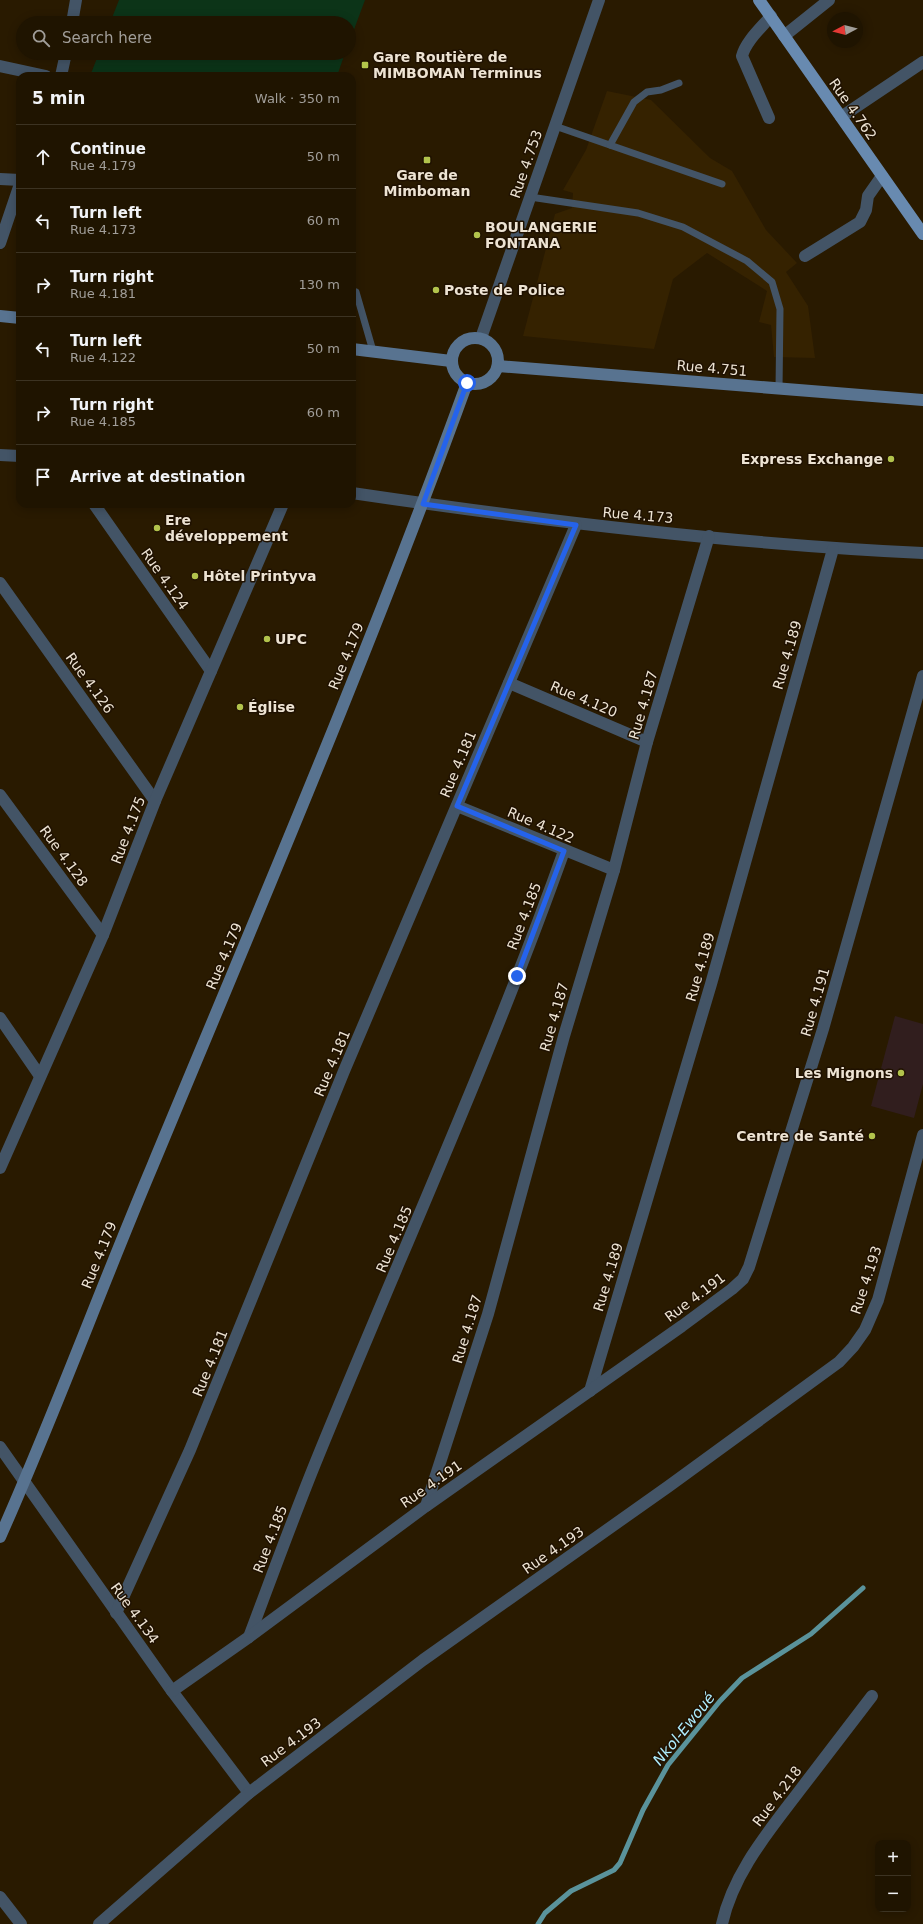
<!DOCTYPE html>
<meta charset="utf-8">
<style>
body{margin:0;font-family:"DejaVu Sans",sans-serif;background:#2c210f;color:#f1f3f6}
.controls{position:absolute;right:12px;bottom:12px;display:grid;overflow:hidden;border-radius:8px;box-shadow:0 2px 10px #0003}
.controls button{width:36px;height:36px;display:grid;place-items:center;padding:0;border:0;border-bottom:1px solid #3c3322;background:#1f1400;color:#f1f3f6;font:20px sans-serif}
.compass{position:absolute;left:827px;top:12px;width:36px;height:36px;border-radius:50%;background:#1f1400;box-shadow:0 2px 10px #0003;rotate:263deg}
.stop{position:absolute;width:12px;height:12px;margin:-9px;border:3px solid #2563eb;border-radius:50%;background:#fff}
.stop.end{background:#2563eb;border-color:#fff;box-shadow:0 1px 4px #0008}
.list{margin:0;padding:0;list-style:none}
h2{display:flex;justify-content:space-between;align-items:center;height:52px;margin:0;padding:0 16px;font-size:17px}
h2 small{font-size:13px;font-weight:400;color:#a19e99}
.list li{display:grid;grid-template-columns:26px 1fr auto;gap:12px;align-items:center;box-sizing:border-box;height:64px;padding:0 16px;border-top:1px solid #3c3322}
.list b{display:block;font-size:15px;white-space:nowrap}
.list p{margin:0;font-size:13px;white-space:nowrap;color:#a19e99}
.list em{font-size:13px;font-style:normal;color:#a19e99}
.icon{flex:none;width:22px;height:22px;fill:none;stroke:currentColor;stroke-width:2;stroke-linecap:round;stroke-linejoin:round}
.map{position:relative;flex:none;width:923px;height:1924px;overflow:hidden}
.search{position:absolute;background:#1f1400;box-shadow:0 2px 10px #0003;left:16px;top:16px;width:340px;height:44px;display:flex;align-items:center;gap:10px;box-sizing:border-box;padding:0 14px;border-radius:22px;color:#a19e99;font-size:15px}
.panel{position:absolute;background:#1f1400;box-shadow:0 2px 10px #0003;left:16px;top:72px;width:340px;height:436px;border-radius:12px}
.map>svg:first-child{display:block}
.built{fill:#352200}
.education{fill:#311e1e}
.green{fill:#0c3418}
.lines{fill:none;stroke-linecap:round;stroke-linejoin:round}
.stream{stroke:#5a939b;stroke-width:5}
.lane{stroke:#435466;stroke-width:7}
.street{stroke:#435466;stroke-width:12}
.secondary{stroke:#587390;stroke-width:12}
.primary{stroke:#688ab0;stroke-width:12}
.route{stroke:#2563eb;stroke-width:5}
.poi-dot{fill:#b2c34c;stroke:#1f1100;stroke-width:1.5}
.labels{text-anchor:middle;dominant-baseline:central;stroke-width:3;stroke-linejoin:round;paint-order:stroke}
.poi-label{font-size:14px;font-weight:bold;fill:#ede3d3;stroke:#1f1100;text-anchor:start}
.street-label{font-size:14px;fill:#ede3d3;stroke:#1f1100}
.water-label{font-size:15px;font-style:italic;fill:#aeedfd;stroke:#1f1100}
</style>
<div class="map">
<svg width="923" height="1924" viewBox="0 0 923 1924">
<rect width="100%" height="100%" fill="#291a00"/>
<polygon class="built" points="607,91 651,100 710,158 732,171 766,230 797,263 786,272 808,306 815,358 774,357 771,325 759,322 767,291 707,253 673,279 654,349 523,336 555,214 572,208 573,193 563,190 586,150"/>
<polygon class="education" points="895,1016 923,1024 923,1084 914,1118 871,1106"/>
<g class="green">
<polygon points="119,0 365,0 349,43 349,23 110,23"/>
<polygon points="99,53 345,53 337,76 90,76"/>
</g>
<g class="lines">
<polyline class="stream" points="538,1924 545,1913 571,1891 614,1870 620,1863 643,1810 668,1765 720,1701 742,1678 811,1634 863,1588"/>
<g class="lane">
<polyline points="555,126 722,184"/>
<polyline points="610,145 634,102 647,92 661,90 679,83"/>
<polyline points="530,197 638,213 683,227 747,261 772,282 780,309 779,389"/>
<polyline points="352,291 356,292 373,351"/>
</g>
<g class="street">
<polyline points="72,23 76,0"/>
<polyline points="784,36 829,0"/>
<polyline points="0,66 46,76"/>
<polyline points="61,76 66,53"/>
<polyline points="841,117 923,62"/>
<path d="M 769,118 L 742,56 C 746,41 761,28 771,16"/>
<polyline points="0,179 20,180"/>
<polyline points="0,243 20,184"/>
<polyline points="805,256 860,222 866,210 868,196 882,176"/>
<polyline points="481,338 599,0"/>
<polyline points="0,455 20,456"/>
<path d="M 352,493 C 541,521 732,544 923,553"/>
<polyline points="94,504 211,671"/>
<polyline points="0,583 155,801"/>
<polyline points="509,683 647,742"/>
<polyline points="0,795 103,935"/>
<polyline points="457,806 614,870"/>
<polyline points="0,1018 40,1076"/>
<polyline points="0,1168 103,935 155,801 283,504"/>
<polyline points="590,1391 711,984 833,549"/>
<polyline points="0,1447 172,1691 249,1793"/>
<polyline points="426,1506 488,1314 564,1036 614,870 647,742 709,536"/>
<polyline points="116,1613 190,1450 344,1071 576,525"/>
<path d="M 249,1637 C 272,1576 294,1515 319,1454 C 401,1253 491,1056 564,851"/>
<polyline points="172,1691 249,1637 426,1506 682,1326 732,1289 743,1279 749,1267 823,1029 923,676"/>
<polyline points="0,1897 21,1924"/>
<polyline points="99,1924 249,1793 423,1660 669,1486 839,1362 853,1347 865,1330 878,1300 923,1135"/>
<path d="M 722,1924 C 733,1873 769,1831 800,1790 C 824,1759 848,1727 872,1696"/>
</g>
<g class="secondary">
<polyline points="0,316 20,318"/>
<circle cx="475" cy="361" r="23"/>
<polyline points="352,349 451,361"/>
<polyline points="498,366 923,400"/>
<path d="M 0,1537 C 54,1416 100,1290 152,1167 C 260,907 371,648 467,383"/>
</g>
<polyline class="primary" points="759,0 923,234"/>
</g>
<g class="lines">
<polyline class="route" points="467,383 423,504 576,525 457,806 564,851 517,976"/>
</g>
<g class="poi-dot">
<rect x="361" y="61" width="8" height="8" rx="2"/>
<rect x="423" y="156" width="8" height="8" rx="2"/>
<circle cx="477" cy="235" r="4"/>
<circle cx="436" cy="290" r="4"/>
<circle cx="891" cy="459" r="4"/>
<circle cx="157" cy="528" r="4"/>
<circle cx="195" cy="576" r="4"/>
<circle cx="267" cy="639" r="4"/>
<circle cx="240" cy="707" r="4"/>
<circle cx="901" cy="1073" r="4"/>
<circle cx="872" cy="1136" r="4"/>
</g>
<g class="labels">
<g class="poi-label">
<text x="373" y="57">Gare Routière de<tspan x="373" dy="16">MIMBOMAN Terminus</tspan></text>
<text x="427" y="175" text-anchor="middle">Gare de<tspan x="427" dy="16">Mimboman</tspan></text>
<text x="485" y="227">BOULANGERIE<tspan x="485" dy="16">FONTANA</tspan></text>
<text x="444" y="290">Poste de Police</text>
<text x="883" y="459" text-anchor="end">Express Exchange</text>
<text x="165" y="520">Ere<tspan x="165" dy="16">développement</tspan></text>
<text x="203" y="576">Hôtel Printyva</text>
<text x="275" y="639">UPC</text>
<text x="248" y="707">Église</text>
<text x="893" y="1073" text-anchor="end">Les Mignons</text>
<text x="864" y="1136" text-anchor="end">Centre de Santé</text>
</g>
<g class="street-label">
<text transform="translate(853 109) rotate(55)">Rue 4.762</text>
<text transform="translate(526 164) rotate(-71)">Rue 4.753</text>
<text transform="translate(712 368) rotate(5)">Rue 4.751</text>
<text transform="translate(638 515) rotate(5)">Rue 4.173</text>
<text transform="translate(165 579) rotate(55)">Rue 4.124</text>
<text transform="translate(787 655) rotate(-74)">Rue 4.189</text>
<text transform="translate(346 656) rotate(-68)">Rue 4.179</text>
<text transform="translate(90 683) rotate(54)">Rue 4.126</text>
<text transform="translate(584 699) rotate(23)">Rue 4.120</text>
<text transform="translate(643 705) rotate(-74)">Rue 4.187</text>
<text transform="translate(458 764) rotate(-67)">Rue 4.181</text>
<text transform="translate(541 825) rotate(23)">Rue 4.122</text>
<text transform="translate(128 830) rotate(-69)">Rue 4.175</text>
<text transform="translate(64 856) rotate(54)">Rue 4.128</text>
<text transform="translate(524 916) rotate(-69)">Rue 4.185</text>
<text transform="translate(224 956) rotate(-67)">Rue 4.179</text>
<text transform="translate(700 967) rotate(-74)">Rue 4.189</text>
<text transform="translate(815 1002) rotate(-74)">Rue 4.191</text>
<text transform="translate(554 1017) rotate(-74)">Rue 4.187</text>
<text transform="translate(332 1063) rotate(-67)">Rue 4.181</text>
<text transform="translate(394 1239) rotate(-67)">Rue 4.185</text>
<text transform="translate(99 1255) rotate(-68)">Rue 4.179</text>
<text transform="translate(608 1277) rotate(-73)">Rue 4.189</text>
<text transform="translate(866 1280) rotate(-72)">Rue 4.193</text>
<text transform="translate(695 1297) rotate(-37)">Rue 4.191</text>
<text transform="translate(467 1329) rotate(-73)">Rue 4.187</text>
<text transform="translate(210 1363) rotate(-68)">Rue 4.181</text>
<text transform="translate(431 1484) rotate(-35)">Rue 4.191</text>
<text transform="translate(270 1539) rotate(-69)">Rue 4.185</text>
<text transform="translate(553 1550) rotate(-35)">Rue 4.193</text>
<text transform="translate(135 1613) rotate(54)">Rue 4.134</text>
<text transform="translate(291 1742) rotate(-37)">Rue 4.193</text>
<text transform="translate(777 1796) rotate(-53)">Rue 4.218</text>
</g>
<g class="water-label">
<text transform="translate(684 1729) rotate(-51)">Nkol-Ewoué</text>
</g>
</g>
</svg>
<div class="controls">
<button>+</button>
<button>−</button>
</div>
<svg class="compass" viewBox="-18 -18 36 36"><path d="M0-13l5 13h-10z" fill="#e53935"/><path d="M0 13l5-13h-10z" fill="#a19e99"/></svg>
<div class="stop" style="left:467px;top:383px"></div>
<div class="stop end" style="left:517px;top:976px"></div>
<div class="search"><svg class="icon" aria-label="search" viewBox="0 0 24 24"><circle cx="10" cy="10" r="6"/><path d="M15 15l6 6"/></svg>Search here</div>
<section class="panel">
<h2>5 min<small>Walk · 350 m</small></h2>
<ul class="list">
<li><svg class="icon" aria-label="ahead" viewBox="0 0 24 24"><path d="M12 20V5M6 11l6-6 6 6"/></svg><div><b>Continue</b><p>Rue 4.179</p></div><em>50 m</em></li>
<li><svg class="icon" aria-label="left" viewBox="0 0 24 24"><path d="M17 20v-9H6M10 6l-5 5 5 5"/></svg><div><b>Turn left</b><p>Rue 4.173</p></div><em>60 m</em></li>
<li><svg class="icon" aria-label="right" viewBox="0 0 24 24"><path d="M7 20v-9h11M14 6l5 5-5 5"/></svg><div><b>Turn right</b><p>Rue 4.181</p></div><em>130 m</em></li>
<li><svg class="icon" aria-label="left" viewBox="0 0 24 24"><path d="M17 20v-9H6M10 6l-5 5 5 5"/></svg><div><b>Turn left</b><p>Rue 4.122</p></div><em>50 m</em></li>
<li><svg class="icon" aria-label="right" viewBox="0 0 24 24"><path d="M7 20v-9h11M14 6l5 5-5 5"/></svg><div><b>Turn right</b><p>Rue 4.185</p></div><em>60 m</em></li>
<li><svg class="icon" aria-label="arrive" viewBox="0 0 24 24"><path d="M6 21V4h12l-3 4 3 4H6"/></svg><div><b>Arrive at destination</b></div></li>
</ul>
</section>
</div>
